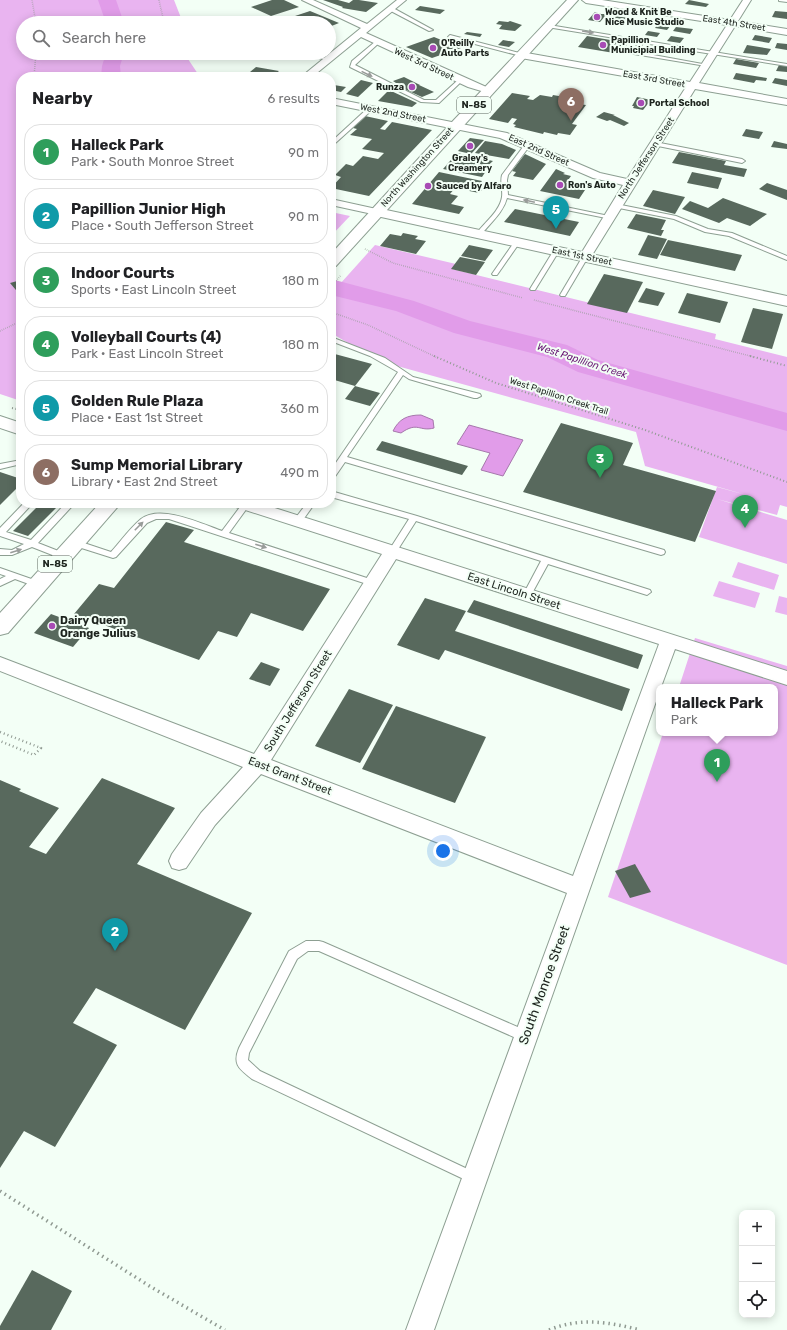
<!DOCTYPE html>
<meta charset="utf-8">
<style>
body{margin:0;font-family:Rubik,sans-serif;background:#f6f6f6;color:#202124}
.controls{position:absolute;right:12px;bottom:12px;display:grid;overflow:hidden;border-radius:8px;box-shadow:0 2px 10px #0003}
.controls button{width:36px;height:36px;display:grid;place-items:center;padding:0;border:0;border-bottom:1px solid #e0e0e0;background:#fff;color:#202124;font:20px sans-serif}
.you{position:absolute;left:443px;top:851px;width:14px;height:14px;margin:-10px;border:3px solid #fff;border-radius:50%;background:#1a73e8;box-shadow:0 0 0 6px #1a73e833}
.badge{display:grid;place-items:center;width:26px;height:26px;border-radius:50%;background:#2563eb;color:#fff;font-size:13px;font-weight:700}
.pin{position:absolute;translate:-50% -33px;filter:drop-shadow(0 1px 2px #0008)}
.pin::after{content:'';position:absolute;top:21px;width:14px;height:12px;background:inherit;clip-path:polygon(0 0,100% 0,50% 100%)}
.popup{position:absolute;left:656px;top:684px;width:122px;height:52px;box-sizing:border-box;display:grid;place-content:center;border-radius:8px;background:#fff;filter:drop-shadow(0 1px 3px #0005);font-size:13px;white-space:nowrap;color:#757577}
.popup b{font-size:15px;color:#202124}
.popup::after{content:'';position:absolute;left:50%;top:100%;margin-left:-8px;border:8px solid transparent;border-top-color:#fff}
.list{margin:0;padding:0;list-style:none}
h2{display:flex;justify-content:space-between;align-items:center;height:52px;margin:0;padding:0 16px;font-size:17px}
h2 small{font-size:13px;font-weight:400;color:#757577}
.list li{display:grid;grid-template-columns:26px 1fr auto;gap:12px;align-items:center;box-sizing:border-box;height:56px;margin:0 8px 8px;padding:0 8px;border:1px solid #e0e0e0;border-radius:16px}
.list b{display:block;font-size:15px;white-space:nowrap}
.list p{margin:0;font-size:13px;white-space:nowrap;color:#757577}
.list em{font-size:13px;font-style:normal;color:#757577}
.icon{flex:none;width:22px;height:22px;fill:none;stroke:currentColor;stroke-width:2;stroke-linecap:round;stroke-linejoin:round}
.map{position:relative;flex:none;width:787px;height:1330px;overflow:hidden}
.search{position:absolute;background:#fff;box-shadow:0 2px 10px #0003;left:16px;top:16px;width:320px;height:44px;display:flex;align-items:center;gap:10px;box-sizing:border-box;padding:0 14px;border-radius:22px;color:#757577;font-size:15px}
.panel{position:absolute;background:#fff;box-shadow:0 2px 10px #0003;left:16px;top:72px;width:320px;height:436px;border-radius:16px}
.map>svg:first-child{display:block}
.green{fill:#e9b4f0}
.water{fill:#e19ce9;stroke:#a678ac}
.lines{fill:none;stroke-linecap:round;stroke-linejoin:round}
.river{fill:#e19ce9;fill-rule:evenodd}
.building{fill:#58695d}
.service-casing{stroke:#8d9f92;stroke-width:2}
.minor-casing{stroke:#8d9f92;stroke-width:2}
.tertiary-casing{stroke:#8d9f92;stroke-width:2}
.secondary-casing{stroke:#8d9f92;stroke-width:2}
.primary-casing{stroke:#8d9f92;stroke-width:2}
.path-far3{stroke:#909a92;stroke-width:1.5;stroke-dasharray:0.5 1.5;stroke-linecap:butt}
.path-far2{stroke:#909a92;stroke-width:2;stroke-dasharray:1 2.5;stroke-linecap:butt}
.path-far1{stroke:#909a92;stroke-width:2.5;stroke-dasharray:1 3;stroke-linecap:butt}
.path{stroke:#909a92;stroke-width:3.5;stroke-dasharray:1.5 4;stroke-linecap:butt}
.service{fill:#fff;fill-rule:evenodd}
.minor{fill:#fff;fill-rule:evenodd}
.tertiary{fill:#fff;fill-rule:evenodd}
.secondary{fill:#fff;fill-rule:evenodd}
.primary{fill:#fff;fill-rule:evenodd}
.oneway{fill:#999c9a}
.poi-dot{fill:#a84bb5;stroke:#f3fff6;stroke-width:1.5}
.labels{text-anchor:middle;dominant-baseline:central;stroke-width:4;stroke-linejoin:round;paint-order:stroke}
.far-poi-label{font-size:9px;font-weight:bold;fill:#1d241e;stroke:#f3fff6;text-anchor:start}
.far-street-label{font-size:9px;fill:#1d241e;stroke:#f3fff6}
.shield{fill:#f3fff6;stroke:#5d665f;stroke-width:1}
.shield-label{font-size:10px;font-weight:bold;fill:#1d241e}
.far-water-label{font-size:10px;font-style:italic;fill:#671472;stroke:#f3fff6}
.street-label{font-size:11px;fill:#1d241e;stroke:#f3fff6}
.poi-label{font-size:11px;font-weight:bold;fill:#1d241e;stroke:#f3fff6;text-anchor:start}
.near-street-label{font-size:13px;fill:#1d241e;stroke:#f3fff6}
</style>
<div class="map">
<svg width="787" height="1330" viewBox="0 0 787 1330">
<rect width="100%" height="100%" fill="#f3fff6"/>
<g class="green">
<polygon points="0,0 174,0 183,23 23,23 23,53 184,53 200,77 21,77 21,401 0,394"/>
<polygon points="331,212 350,216 331,236"/>
<polygon points="375,245 456,264 452,269 716,334 715,339 787,357 787,507 780,505 777,515 717,499 787,520 787,564 699,537 717,487 750,496 645,466 636,432 379,361 331,333 331,294"/>
<polygon points="738,562 779,575 774,590 732,577"/>
<polygon points="719,581 760,593 755,608 713,596"/>
<polygon points="779,596 787,598 787,615 775,612"/>
<polygon points="695,638 787,666 787,965 608,897 663,733 775,733 775,687 679,687"/>
</g>
<g class="water">
<path d="M 421,415 L 433,420 L 434,428 C 419,432 418,421 401,433 L 393,431 C 399,419 407,415 421,415 Z"/>
<polygon points="469,425 523,440 503,476 481,470 490,453 457,444"/>
</g>
<g class="lines">
<g class="river">
<polygon points="98,0 116,0 124,23 106,23"/>
<polygon points="106,53 124,53 120,66 121,77 101,77 102,66"/>
<polygon points="331,279 414,301 470,321 567,345 598,360 787,413 787,431 578,372 547,357 454,333 396,311 331,295"/>
</g>
</g>
<g class="building">
<polygon points="272,0 284,0 299,7 271,16 251,7"/>
<polygon points="323,0 338,0 349,3 353,0 359,0 378,3 366,12 342,8 343,7"/>
<polygon points="689,0 709,4 706,7 685,4"/>
<polygon points="420,6 445,10 440,14 415,10"/>
<polygon points="310,11 339,23 329,27 329,23 305,23 292,17"/>
<polygon points="775,11 787,12 787,19 772,17"/>
<polygon points="595,12 601,14 607,14 600,22 588,20"/>
<polygon points="615,16 642,20 638,25 614,23 616,21 611,20"/>
<polygon points="499,21 508,22 510,21 522,25 515,31 499,29 502,25 496,24"/>
<polygon points="659,23 671,25 667,30 655,28"/>
<polygon points="676,27 693,29 690,34 673,31"/>
<polygon points="648,31 660,33 657,37 645,35"/>
<polygon points="467,32 482,34 480,37 464,34"/>
<polygon points="755,35 772,38 769,43 752,40"/>
<polygon points="587,36 628,43 620,54 578,47"/>
<polygon points="671,36 684,38 680,43 667,41"/>
<polygon points="434,37 461,48 432,58 406,47"/>
<polygon points="503,40 515,42 509,47 498,45"/>
<polygon points="777,43 787,44 787,50 775,48"/>
<polygon points="747,45 771,49 767,55 743,53"/>
<polygon points="736,59 759,63 756,68 733,64"/>
<polygon points="779,65 787,66 787,72 776,71"/>
<polygon points="256,67 279,71 272,77 244,77"/>
<polygon points="736,73 767,78 766,81 756,80 754,83 733,79"/>
<polygon points="404,77 420,85 419,85 434,92 422,97 393,84 396,83 393,81"/>
<polygon points="775,78 787,80 787,86 772,83"/>
<polygon points="361,80 373,83 358,97 346,94"/>
<polygon points="334,85 346,87 341,92 331,90"/>
<polygon points="389,90 417,103 412,107 378,101"/>
<polygon points="512,93 530,96 527,99 533,100 540,95 552,97 553,95 570,98 569,100 581,102 579,104 586,105 572,124 577,125 570,135 558,133 557,135 544,132 543,134 514,127 516,125 513,124 517,119 512,118 508,123 489,119"/>
<polygon points="637,97 651,100 643,110 633,108 634,106 632,106"/>
<polygon points="604,112 615,115 613,115 629,123 624,126 610,120 607,121 596,117"/>
<polygon points="365,116 388,121 380,129 385,130 392,122 432,130 369,196 331,188 341,177 335,175 346,164 353,166 363,156 378,159 384,153 362,149 372,139 350,135 357,129 353,128"/>
<polygon points="746,129 763,132 759,139 742,136"/>
<polygon points="470,138 484,140 471,154 458,151"/>
<polygon points="485,141 502,144 516,150 509,159 475,153"/>
<polygon points="774,141 787,144 787,149 771,147"/>
<polygon points="679,152 726,161 724,165 747,169 744,177 672,163"/>
<polygon points="457,153 493,161 483,170 486,171 482,177 443,169"/>
<polygon points="525,154 546,164 533,180 513,176 516,172 512,171"/>
<polygon points="556,169 565,173 563,174 571,176 566,183 587,187 579,199 540,191"/>
<polygon points="439,172 482,181 478,186 484,188 479,193 455,188 450,194 458,196 451,204 464,207 459,214 412,204"/>
<polygon points="692,172 722,178 718,189 687,183"/>
<polygon points="767,183 787,190 787,200 759,189"/>
<polygon points="653,190 685,197 675,214 643,206"/>
<polygon points="723,198 767,214 750,226 727,218 719,223 682,209 690,201 708,208"/>
<polygon points="515,209 579,222 570,236 504,222"/>
<polygon points="636,214 666,220 661,230 664,230 661,236 627,228"/>
<polygon points="403,233 418,236 415,239 426,241 416,254 380,246 390,234 401,236"/>
<polygon points="648,235 667,239 657,259 638,255"/>
<polygon points="668,240 742,255 735,271 660,255"/>
<polygon points="469,245 493,250 485,261 461,256"/>
<polygon points="460,257 485,262 476,275 451,269"/>
<polygon points="604,274 643,282 627,313 587,304"/>
<polygon points="21,280 21,296 10,283"/>
<polygon points="646,288 665,293 658,306 638,302"/>
<polygon points="687,293 728,302 720,323 678,313"/>
<polygon points="753,308 783,314 772,349 741,342"/>
<polygon points="331,353 372,364 355,386 331,379"/>
<polygon points="355,386 380,393 370,406 345,399"/>
<polygon points="561,423 633,443 623,465 716,491 695,542 523,492"/>
<polygon points="382,441 468,466 462,475 376,450"/>
<polygon points="0,472 21,479 21,484 0,505"/>
<polygon points="41,503 61,503 28,536 13,531"/>
<polygon points="166,522 194,530 184,542 330,589 303,631 251,613 237,637 218,631 199,660 74,614 99,584 114,588"/>
<polygon points="425,598 466,611 455,631 630,689 622,711 445,650 439,660 397,645"/>
<polygon points="474,600 643,655 638,669 467,612"/>
<polygon points="51,614 89,628 73,647 34,633"/>
<polygon points="261,662 280,669 270,686 249,679"/>
<polygon points="349,689 393,705 360,763 315,746"/>
<polygon points="396,706 486,737 455,803 362,769"/>
<polygon points="102,778 175,808 137,864 252,913 185,1030 96,988 73,1023 117,1045 55,1147 24,1131 0,1168 0,780 21,789 19,791 59,808 29,847 46,854"/>
<polygon points="635,864 651,892 630,898 615,871"/>
<polygon points="32,1270 72,1291 51,1330 0,1330 0,1326"/>
</g>
<g class="lines">
<defs>
<g id="service">
<polygon points="779,0 787,0 787,2 779,1"/>
<polygon points="389,8 393,8 433,30 429,31 389,10"/>
<polygon points="549,25 787,64 787,66 643,43 637,52 708,65 706,66 634,54 632,53 639,42 547,27"/>
<polygon points="450,35 523,54 523,55 521,56 448,37"/>
<polygon points="376,41 380,42 355,65 424,100 436,100 458,80 462,81 439,103 421,102 350,67 352,61"/>
<polygon points="293,53 303,53 331,59 329,60"/>
<polygon points="368,108 373,109 331,147 331,142"/>
<path d="M 528,142 L 531,144 L 508,175 L 507,180 L 508,195 L 609,216 L 611,217 L 611,219 L 507,198 C 503,213 490,223 481,235 L 477,235 L 477,233 C 485,222 500,211 502,197 C 503,190 500,182 502,175 L 526,143 Z"/>
<polygon points="655,142 742,159 745,161 742,163 653,145 652,144"/>
<polygon points="616,204 676,216 708,229 732,233 787,256 787,260 729,236 705,232 674,219 614,207 614,205"/>
<polygon points="515,241 520,242 497,275 493,275 492,274"/>
<polygon points="554,250 559,251 535,290 531,290 530,289"/>
<polygon points="583,256 588,257 565,296 561,296 560,295"/>
<polygon points="331,337 385,358 413,377 480,394 481,396 477,398 474,398 409,379 403,375 347,457 664,550 665,552 664,554 661,555 345,462 334,478 331,479 331,470 398,372 370,356 331,341"/>
<polygon points="21,460 21,464 0,469 0,464"/>
<polygon points="331,491 417,516 650,590 651,592 647,595 548,564 530,597 524,597 523,595 541,561 416,521 395,554 389,554 388,552 409,519 331,497"/>
<polygon points="24,503 33,503 6,532 31,540 66,503 75,503 38,543 66,554 67,556 66,558 60,558 32,547 12,555 0,555 0,549 12,550 24,544 0,536 0,528"/>
<path d="M 243,503 L 250,504 L 229,533 L 376,581 L 377,583 L 376,585 L 370,585 L 169,519 L 156,519 L 147,523 L 116,557 L 113,558 L 72,545 L 71,543 L 75,540 L 111,552 C 121,541 130,528 141,519 C 161,504 202,524 222,531 Z"/>
<polygon points="307,503 315,503 300,524 294,524 293,522 294,520"/>
<polygon points="0,568 40,582 41,584 37,587 15,579 0,586 0,579 6,576 0,574"/>
<path d="M 306,941 L 319,941 L 323,942 L 529,1032 L 531,1036 L 529,1040 L 525,1042 L 319,951 L 308,951 L 297,959 L 249,1053 L 248,1060 L 260,1071 L 478,1174 L 480,1178 L 478,1182 L 474,1184 L 470,1182 L 252,1079 C 240,1069 232,1065 239,1048 L 289,951 Z"/>
</g>
<g id="minor">
<polygon points="302,0 313,0 367,24 397,0 406,0 366,33 493,90 488,93 468,87 361,37 312,77 301,77 361,28"/>
<polygon points="582,0 602,0 730,20 743,0 751,0 738,21 787,29 787,35 735,26 699,83 787,99 787,105 695,89 589,260 585,261 579,257 623,185 593,178 500,138 331,104 331,98 507,133 600,173 627,179 686,87 521,58 516,55 521,52 690,82 727,25 586,3"/>
<polygon points="331,199 381,210 383,212 377,215 331,205"/>
<path d="M 234,503 L 259,503 L 787,671 L 787,685 L 675,649 L 661,687 L 659,687 L 659,693 L 434,1330 L 406,1330 L 567,893 L 261,774 L 215,825 L 186,868 L 179,870 L 172,868 L 169,861 L 172,854 L 201,813 L 243,767 L 0,671 L 0,657 L 254,754 L 382,554 L 236,507 ZM 396,559 L 659,644 L 573,876 L 271,760 Z"/>
</g>
<polygon id="tertiary" points="0,416 21,423 21,435 0,428"/>
<polygon id="secondary" points="377,208 787,296 787,306 372,215 370,212 372,209"/>
<g id="primary">
<polygon points="567,0 578,0 336,266 331,267 331,254 452,122"/>
<polygon points="100,503 121,503 8,633 0,635 0,613"/>
</g>
</defs>
<use href="#service" class="service-casing"/>
<use href="#minor" class="minor-casing"/>
<use href="#tertiary" class="tertiary-casing"/>
<use href="#secondary" class="secondary-casing"/>
<use href="#primary" class="primary-casing"/>
<g class="path-far3">
<polyline points="32,0 36,23"/>
<polyline points="159,0 164,23"/>
<polyline points="34,77 36,53"/>
<polyline points="365,249 393,263 523,298"/>
<polyline points="331,287 341,275"/>
<polyline points="534,300 754,357"/>
<polyline points="331,312 368,325 436,357"/>
<polyline points="0,331 21,321"/>
</g>
<g class="path-far2">
<polyline points="434,356 496,383 645,430 787,482"/>
<polyline points="750,356 787,366"/>
<polyline points="12,408 21,410"/>
</g>
<polyline class="path-far1" points="0,732 41,748 34,755 0,741"/>
<g class="path">
<polyline points="0,1191 151,1287 225,1330"/>
<path d="M 549,1330 C 580,1317 609,1322 640,1330"/>
</g>
<use href="#service" class="service"/>
<use href="#minor" class="minor"/>
<use href="#tertiary" class="tertiary"/>
<use href="#secondary" class="secondary"/>
<use href="#primary" class="primary"/>
</g>
<defs><path id="oneway-solid" d="M-6-.8H1V-3.2L6.5 0L1 3.2V.8H-6Z"/></defs>
<g class="oneway">
<use href="#oneway-solid" transform="translate(588 32) rotate(9)"/>
<use href="#oneway-solid" transform="translate(367 74) rotate(26)"/>
<use href="#oneway-solid" transform="translate(529 201) rotate(-168)"/>
<use href="#oneway-solid" transform="translate(139 526) rotate(-45)"/>
<use href="#oneway-solid" transform="translate(261 546) rotate(18)"/>
<use href="#oneway-solid" transform="translate(16 551) rotate(-18)"/>
</g>
<g class="poi-dot">
<circle cx="597" cy="17" r="4"/>
<circle cx="603" cy="45" r="4"/>
<circle cx="433" cy="48" r="4"/>
<circle cx="412" cy="87" r="4"/>
<circle cx="641" cy="103" r="4"/>
<circle cx="470" cy="146" r="4"/>
<circle cx="560" cy="185" r="4"/>
<circle cx="428" cy="186" r="4"/>
<circle cx="52" cy="626" r="4"/>
</g>
<g class="labels">
<g class="far-poi-label">
<text x="605" y="12">Wood &amp; Knit Be<tspan x="605" dy="10">Nice Music Studio</tspan></text>
<text x="611" y="40">Papillion<tspan x="611" dy="10">Municipial Building</tspan></text>
<text x="441" y="43">O'Reilly<tspan x="441" dy="10">Auto Parts</tspan></text>
<text x="404" y="87" text-anchor="end">Runza</text>
<text x="649" y="103">Portal School</text>
<text x="470" y="158" text-anchor="middle">Graley's<tspan x="470" dy="10">Creamery</tspan></text>
<text x="568" y="185">Ron's Auto</text>
<text x="436" y="186">Sauced by Alfaro</text>
</g>
<g class="far-street-label">
<text transform="translate(734 23) rotate(9)">East 4th Street</text>
<text transform="translate(424 64) rotate(25)">West 3rd Street</text>
<text transform="translate(654 79) rotate(10)">East 3rd Street</text>
<text transform="translate(393 113) rotate(11)">West 2nd Street</text>
<text transform="translate(539 150) rotate(24)">East 2nd Street</text>
<text transform="translate(646 158) rotate(-57)">North Jefferson Street</text>
<text transform="translate(417 167) rotate(-48)">North Washington Street</text>
<text transform="translate(582 256) rotate(12)">East 1st Street</text>
<text transform="translate(559 396) rotate(18)">West Papillion Creek Trail</text>
</g>
<g class="shield">
<rect x="457" y="97" width="34" height="16" rx="3"/>
<rect x="38" y="556" width="34" height="16" rx="3"/>
</g>
<g class="shield-label">
<text x="474" y="105">N-85</text>
<text x="55" y="564">N-85</text>
</g>
<g class="far-water-label">
<text transform="translate(582 361) rotate(18)">West Papillion Creek</text>
</g>
<g class="street-label">
<text transform="translate(514 591) rotate(18)">East Lincoln Street</text>
<text transform="translate(298 701) rotate(-58)">South Jefferson Street</text>
<text transform="translate(290 776) rotate(21)">East Grant Street</text>
</g>
<g class="poi-label">
<text x="60" y="620">Dairy Queen<tspan x="60" dy="13">Orange Julius</tspan></text>
</g>
<g class="near-street-label">
<text transform="translate(544 985) rotate(-70)">South Monroe Street</text>
</g>
</g>
</svg>
<div class="controls">
<button>+</button>
<button>−</button>
<button><svg class="icon" aria-label="locate" viewBox="0 0 24 24"><circle cx="12" cy="12" r="6"/><path d="M12 2v4M12 18v4M2 12h4M18 12h4"/></svg></button>
</div>
<div class="you"></div>
<div class="pin badge" style="left:717px;top:782px;background:#2e9e5b">1</div>
<div class="popup"><b>Halleck Park</b>Park</div>
<div class="pin badge" style="left:115px;top:951px;background:#0f9aa8">2</div>
<div class="pin badge" style="left:600px;top:478px;background:#2e9e5b">3</div>
<div class="pin badge" style="left:745px;top:528px;background:#2e9e5b">4</div>
<div class="pin badge" style="left:556px;top:229px;background:#0f9aa8">5</div>
<div class="pin badge" style="left:571px;top:121px;background:#8d6e63">6</div>
<div class="search"><svg class="icon" aria-label="search" viewBox="0 0 24 24"><circle cx="10" cy="10" r="6"/><path d="M15 15l6 6"/></svg>Search here</div>
<section class="panel">
<h2>Nearby<small>6 results</small></h2>
<ul class="list">
<li><span class="badge" style="background:#2e9e5b">1</span><div><b>Halleck Park</b><p>Park · South Monroe Street</p></div><em>90 m</em></li>
<li><span class="badge" style="background:#0f9aa8">2</span><div><b>Papillion Junior High</b><p>Place · South Jefferson Street</p></div><em>90 m</em></li>
<li><span class="badge" style="background:#2e9e5b">3</span><div><b>Indoor Courts</b><p>Sports · East Lincoln Street</p></div><em>180 m</em></li>
<li><span class="badge" style="background:#2e9e5b">4</span><div><b>Volleyball Courts (4)</b><p>Park · East Lincoln Street</p></div><em>180 m</em></li>
<li><span class="badge" style="background:#0f9aa8">5</span><div><b>Golden Rule Plaza</b><p>Place · East 1st Street</p></div><em>360 m</em></li>
<li><span class="badge" style="background:#8d6e63">6</span><div><b>Sump Memorial Library</b><p>Library · East 2nd Street</p></div><em>490 m</em></li>
</ul>
</section>
</div>
